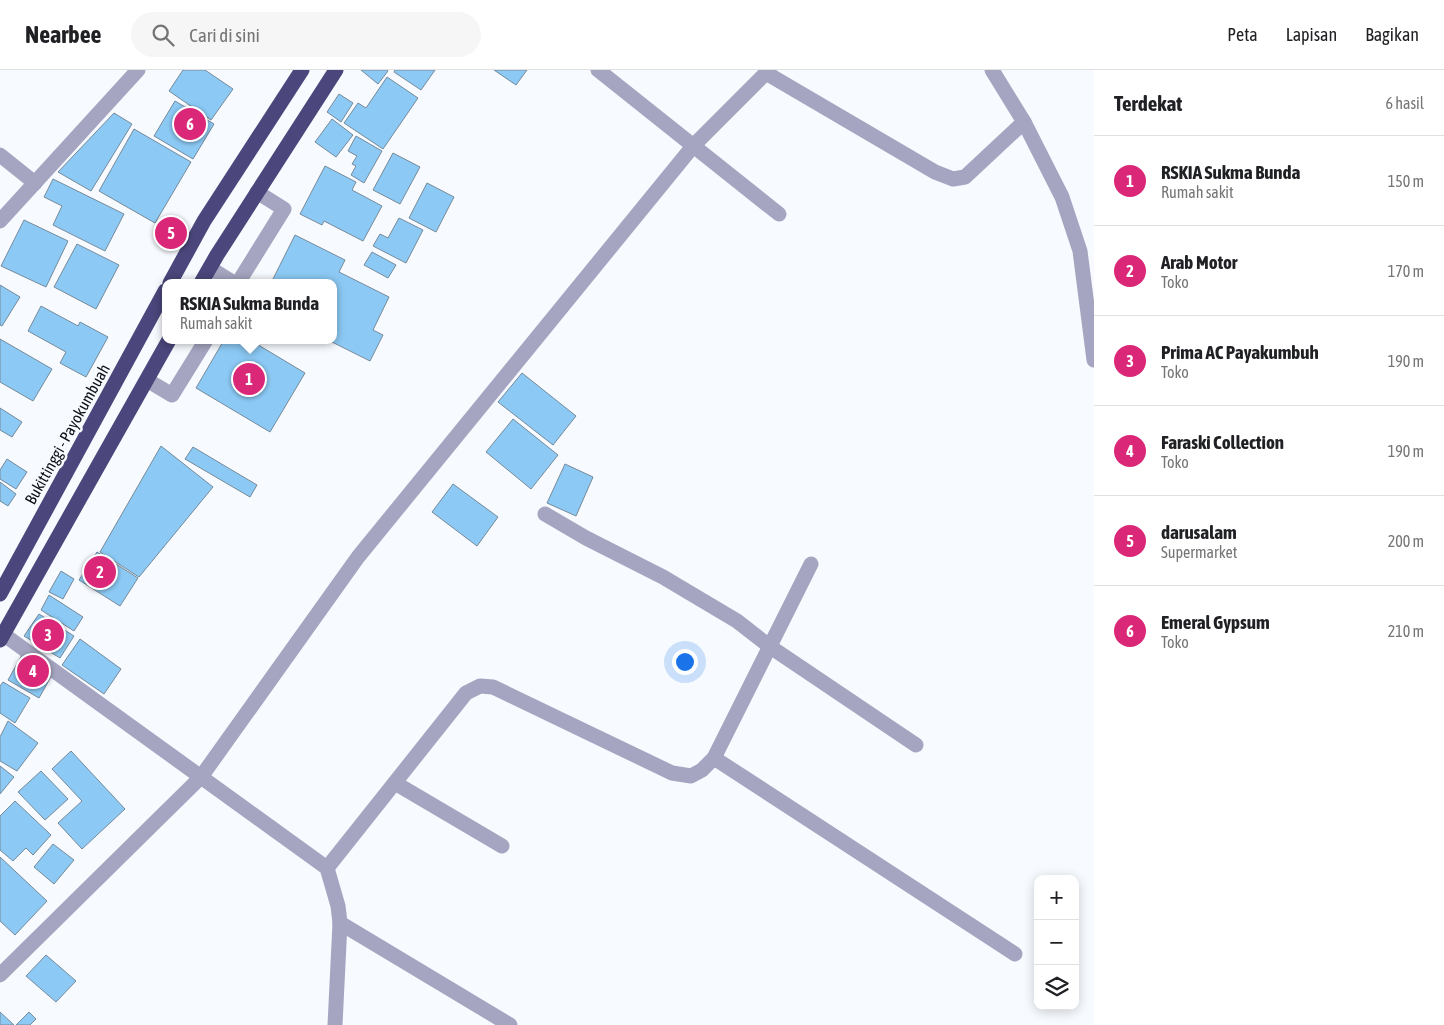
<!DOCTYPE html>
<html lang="id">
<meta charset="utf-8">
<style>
body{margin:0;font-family:"Asap Condensed",sans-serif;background:#f6f6f6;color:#202124}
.controls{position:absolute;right:15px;bottom:15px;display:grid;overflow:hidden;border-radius:10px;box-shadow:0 2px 12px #0003}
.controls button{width:45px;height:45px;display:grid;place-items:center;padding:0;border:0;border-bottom:1px solid #e0e0e0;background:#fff;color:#202124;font:25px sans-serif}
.you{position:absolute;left:684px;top:591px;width:18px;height:18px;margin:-12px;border:4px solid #fff;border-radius:50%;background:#1a73e8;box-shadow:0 0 0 8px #1a73e833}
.badge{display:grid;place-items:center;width:32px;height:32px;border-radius:50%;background:#db2777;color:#fff;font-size:16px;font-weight:700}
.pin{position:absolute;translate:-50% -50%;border:2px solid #fff;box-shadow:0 1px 5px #0006}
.popup{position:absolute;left:162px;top:209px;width:175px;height:65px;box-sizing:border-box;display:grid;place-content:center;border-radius:10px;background:#fff;filter:drop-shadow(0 1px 4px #0005);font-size:16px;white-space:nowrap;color:#757577}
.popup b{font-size:19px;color:#202124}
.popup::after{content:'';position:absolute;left:50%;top:100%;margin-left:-10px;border:10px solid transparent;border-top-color:#fff}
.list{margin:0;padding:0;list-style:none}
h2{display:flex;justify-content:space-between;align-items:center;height:65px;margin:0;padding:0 20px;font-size:21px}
h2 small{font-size:16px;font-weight:400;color:#757577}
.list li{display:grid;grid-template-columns:32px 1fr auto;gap:15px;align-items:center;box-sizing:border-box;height:90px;padding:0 20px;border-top:1px solid #e0e0e0}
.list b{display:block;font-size:19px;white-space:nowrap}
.list p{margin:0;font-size:16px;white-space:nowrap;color:#757577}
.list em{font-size:16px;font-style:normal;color:#757577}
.icon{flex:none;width:28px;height:28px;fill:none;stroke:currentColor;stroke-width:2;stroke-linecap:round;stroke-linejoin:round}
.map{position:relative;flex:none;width:1094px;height:955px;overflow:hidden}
header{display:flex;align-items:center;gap:30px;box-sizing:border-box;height:70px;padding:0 25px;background:#fff;border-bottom:1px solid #e0e0e0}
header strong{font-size:24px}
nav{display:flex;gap:28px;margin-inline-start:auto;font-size:18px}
.search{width:350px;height:45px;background:#f6f6f6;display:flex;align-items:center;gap:12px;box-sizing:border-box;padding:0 18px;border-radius:28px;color:#757577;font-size:19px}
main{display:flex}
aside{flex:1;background:#fff}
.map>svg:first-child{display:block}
.building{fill:#8ccaf5;stroke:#758a9a}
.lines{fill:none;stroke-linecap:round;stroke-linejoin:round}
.minor{stroke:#a6a5c1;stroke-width:15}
.highway{stroke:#4b467b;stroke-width:15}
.labels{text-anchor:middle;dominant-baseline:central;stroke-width:5;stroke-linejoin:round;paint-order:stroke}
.street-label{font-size:16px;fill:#0b0e16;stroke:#f7fafe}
</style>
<header>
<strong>Nearbee</strong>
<div class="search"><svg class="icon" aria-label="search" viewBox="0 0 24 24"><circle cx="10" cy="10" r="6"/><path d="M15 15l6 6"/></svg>Cari di sini</div>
<nav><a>Peta</a><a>Lapisan</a><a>Bagikan</a></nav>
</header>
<main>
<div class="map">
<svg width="1094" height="955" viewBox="0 0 1094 955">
<rect width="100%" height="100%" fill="#f7fafe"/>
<g class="building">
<polygon points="183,0 205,0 233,19 211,50 169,21"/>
<polygon points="361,0 387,0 388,1 378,14"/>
<polygon points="395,0 435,0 421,20 394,2"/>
<polygon points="494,0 527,0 516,15"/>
<polygon points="387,7 418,28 383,79 344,53 358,33 366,38"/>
<polygon points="339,24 353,33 341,52 327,42"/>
<polygon points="175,31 214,54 193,89 154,66"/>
<polygon points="114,43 132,54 91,121 58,102"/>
<polygon points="332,49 353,65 336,87 315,72"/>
<polygon points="134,59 191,92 155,153 99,121"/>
<polygon points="356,66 382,81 364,113 351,105 356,96 352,94 357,86 348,81"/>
<polygon points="393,83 420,97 400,134 373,120"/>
<polygon points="325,96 356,112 352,120 382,136 363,171 324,151 322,155 300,144"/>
<polygon points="53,109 124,144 105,181 53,155 62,136 44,127"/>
<polygon points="427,113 454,127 436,162 409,148"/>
<polygon points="399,148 423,160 406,193 373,176 380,164 388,168"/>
<polygon points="24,150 68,171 46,217 1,196"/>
<polygon points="295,165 345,190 339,202 389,227 373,260 383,265 370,291 328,270 333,270 333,213 271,213"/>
<polygon points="77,174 119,195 96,239 54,217"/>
<polygon points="372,182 396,195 388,208 364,195"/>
<polygon points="0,215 20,227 2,256 0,255"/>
<polygon points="41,236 78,256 80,252 108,267 86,307 60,293 66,282 28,261"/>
<polygon points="0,269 52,299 33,331 0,312"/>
<polygon points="224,270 250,270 305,303 270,362 196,318"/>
<polygon points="522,303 576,346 553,375 498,332"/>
<polygon points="0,338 22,352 12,367 0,360"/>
<polygon points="513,349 558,385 531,419 486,382"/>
<polygon points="161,376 213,417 139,507 100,482"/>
<polygon points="193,377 257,415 250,427 185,389"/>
<polygon points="7,389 27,402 16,419 0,409 0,400"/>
<polygon points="565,394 593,407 576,446 547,433"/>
<polygon points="0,412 16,424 8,436 0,431"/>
<polygon points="453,414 498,447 477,476 432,442"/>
<polygon points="97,482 138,508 120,536 79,510"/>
<polygon points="61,501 74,509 63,529 49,522"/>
<polygon points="49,525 83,547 74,561 41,540"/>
<polygon points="39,544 74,566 60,588 24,566"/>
<polygon points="80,569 121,599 104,624 62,595"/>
<polygon points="22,585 53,603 39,628 8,610"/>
<polygon points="3,612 30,628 15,653 0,643 0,616"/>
<polygon points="8,651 38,673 17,701 0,691 0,667"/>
<polygon points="71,681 125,739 82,779 58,753 82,731 52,699"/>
<polygon points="0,696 14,707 0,724"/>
<polygon points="41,701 68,729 45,750 18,722"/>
<polygon points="15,731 51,765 33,785 26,778 13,791 0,780 0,746"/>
<polygon points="53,774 74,790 54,814 34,797"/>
<polygon points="0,787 47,831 15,865 0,851"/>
<polygon points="46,885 76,911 56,932 26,906"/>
<polygon points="0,942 14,955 0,955"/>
<polygon points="29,942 36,949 30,955 16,955"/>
</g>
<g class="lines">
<g class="minor">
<polyline points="598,0 779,144"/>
<polyline points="766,3 935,102 953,109 965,107 1024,52 992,0"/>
<polyline points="1024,52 1062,127 1080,181 1094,290"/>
<polyline points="0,85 35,113"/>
<polyline points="0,151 138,0"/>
<polyline points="210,198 234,213"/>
<polyline points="238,213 284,139 257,122"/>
<polyline points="147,310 172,325 206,270"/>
<polyline points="545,444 586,468 663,507 737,551 769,576 916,675"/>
<polyline points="3,564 327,798 338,836 340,853 335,955"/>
<polyline points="714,688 1015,884"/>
<polyline points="395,713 502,776"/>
<polyline points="327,798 466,623 480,616 493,617 672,703 691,706 702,700 714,688 811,494"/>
<polyline points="340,853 510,955"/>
<polyline points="0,905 201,707 358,487 694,75 769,0"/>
</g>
<g class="highway">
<polyline points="170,213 204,151 302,0"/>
<polyline points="201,213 217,185 336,0"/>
<polyline points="0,524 165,221"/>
<polyline points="0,570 169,270"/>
</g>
</g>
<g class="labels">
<g class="street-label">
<text transform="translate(67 364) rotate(-61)">Bukittinggi - Payokumbuah</text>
</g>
</g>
</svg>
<div class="controls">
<button>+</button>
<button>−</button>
<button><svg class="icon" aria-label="layers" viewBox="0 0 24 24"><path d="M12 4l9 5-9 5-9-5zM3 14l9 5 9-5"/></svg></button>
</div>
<div class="you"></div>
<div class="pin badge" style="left:249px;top:309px">1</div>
<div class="popup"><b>RSKIA Sukma Bunda</b>Rumah sakit</div>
<div class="pin badge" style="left:100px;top:502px">2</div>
<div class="pin badge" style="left:48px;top:565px">3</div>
<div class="pin badge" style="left:33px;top:601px">4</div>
<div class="pin badge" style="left:171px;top:163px">5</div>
<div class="pin badge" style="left:190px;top:54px">6</div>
</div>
<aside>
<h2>Terdekat<small>6 hasil</small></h2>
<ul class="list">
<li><span class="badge">1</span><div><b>RSKIA Sukma Bunda</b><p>Rumah sakit</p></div><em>150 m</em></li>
<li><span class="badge">2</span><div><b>Arab Motor</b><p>Toko</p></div><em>170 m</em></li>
<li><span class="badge">3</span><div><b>Prima AC Payakumbuh</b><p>Toko</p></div><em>190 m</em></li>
<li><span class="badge">4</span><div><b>Faraski Collection</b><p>Toko</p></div><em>190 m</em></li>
<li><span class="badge">5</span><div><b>darusalam</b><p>Supermarket</p></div><em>200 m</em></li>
<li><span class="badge">6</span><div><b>Emeral Gypsum</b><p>Toko</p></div><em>210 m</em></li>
</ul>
</aside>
</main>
